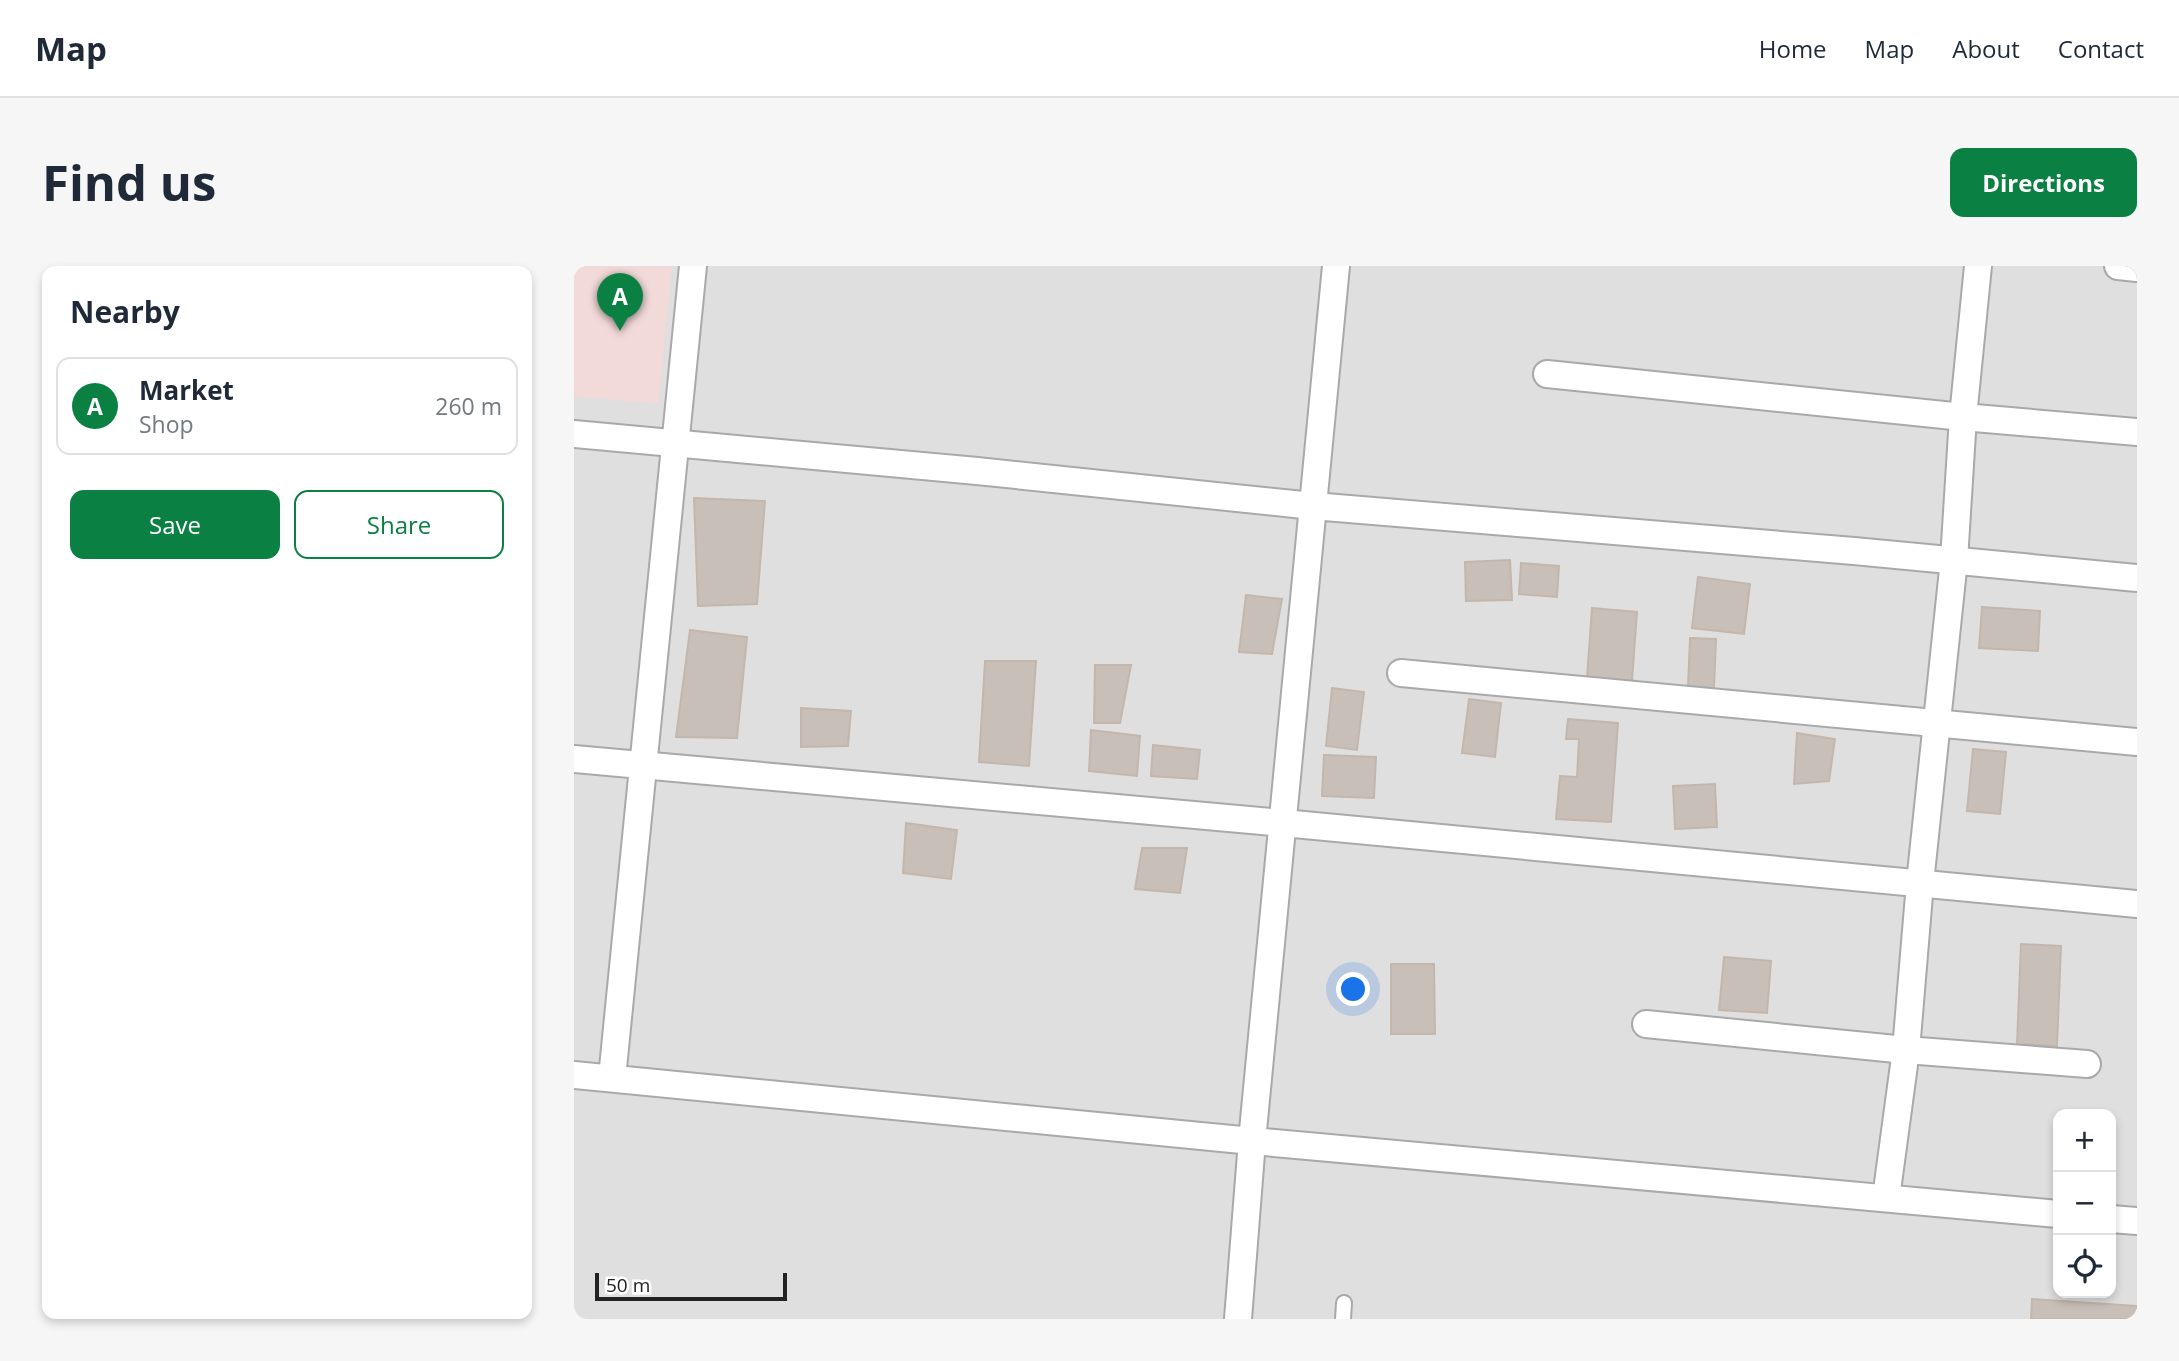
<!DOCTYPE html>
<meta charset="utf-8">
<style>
body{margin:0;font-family:"Open Sans",sans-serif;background:#f6f6f7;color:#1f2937}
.controls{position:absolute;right:21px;bottom:21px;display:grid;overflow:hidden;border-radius:14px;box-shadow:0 4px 10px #0003}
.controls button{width:63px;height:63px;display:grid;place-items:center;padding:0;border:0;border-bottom:2px solid #e0e1e3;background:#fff;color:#1f2937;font:35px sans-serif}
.scale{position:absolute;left:21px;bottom:18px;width:192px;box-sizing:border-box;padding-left:7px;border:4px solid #222;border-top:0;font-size:19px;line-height:24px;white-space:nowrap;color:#222;-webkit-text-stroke:5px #fff;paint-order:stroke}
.you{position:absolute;left:780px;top:724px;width:24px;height:24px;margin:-18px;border:5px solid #fff;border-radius:50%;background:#1a73e8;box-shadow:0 0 0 10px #1a73e833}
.badge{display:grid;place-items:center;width:46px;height:46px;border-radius:50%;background:#0b8043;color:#fff;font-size:23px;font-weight:700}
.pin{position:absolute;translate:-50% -58px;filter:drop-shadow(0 2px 4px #0008)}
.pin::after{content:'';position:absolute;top:37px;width:24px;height:21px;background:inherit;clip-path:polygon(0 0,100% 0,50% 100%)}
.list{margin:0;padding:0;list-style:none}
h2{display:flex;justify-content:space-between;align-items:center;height:91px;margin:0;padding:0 28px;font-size:30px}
h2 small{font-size:23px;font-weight:400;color:#747a83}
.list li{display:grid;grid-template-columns:46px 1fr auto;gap:21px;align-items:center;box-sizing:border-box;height:98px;margin:0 14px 14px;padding:0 14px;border:2px solid #e0e1e3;border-radius:14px}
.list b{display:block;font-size:26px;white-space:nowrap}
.list p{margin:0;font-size:23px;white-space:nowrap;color:#747a83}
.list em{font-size:23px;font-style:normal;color:#747a83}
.actions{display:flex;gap:14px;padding:21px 28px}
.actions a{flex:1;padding:16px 0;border:2px solid #0b8043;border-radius:14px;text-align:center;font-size:24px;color:#0b8043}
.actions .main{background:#0b8043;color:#fff}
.icon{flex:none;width:38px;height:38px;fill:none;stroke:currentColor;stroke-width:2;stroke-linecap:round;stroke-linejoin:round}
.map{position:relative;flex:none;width:1563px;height:1053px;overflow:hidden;border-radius:14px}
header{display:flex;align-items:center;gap:42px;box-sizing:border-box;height:98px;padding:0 35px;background:#fff;border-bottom:2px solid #e0e1e3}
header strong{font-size:33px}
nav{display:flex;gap:38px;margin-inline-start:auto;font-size:24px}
.intro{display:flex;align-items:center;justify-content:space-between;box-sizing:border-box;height:168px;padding:0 42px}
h1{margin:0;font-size:49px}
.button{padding:18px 32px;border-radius:14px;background:#0b8043;color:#fff;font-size:24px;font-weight:700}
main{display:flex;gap:42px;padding:0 42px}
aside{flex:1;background:#fff;border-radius:14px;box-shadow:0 4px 10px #0003}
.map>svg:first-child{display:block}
.residential{fill:#e0dfdf;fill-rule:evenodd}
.commercial{fill:#f2dad9}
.building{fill:#c7bfb8;stroke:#c4b6ab;stroke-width:2}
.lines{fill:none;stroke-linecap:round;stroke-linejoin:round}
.lane-casing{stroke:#a9a9a9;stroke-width:18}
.street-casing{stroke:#a9a9a9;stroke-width:30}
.lane{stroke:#fff;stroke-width:14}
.street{stroke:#fff;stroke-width:26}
</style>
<header>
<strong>Map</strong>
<nav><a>Home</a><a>Map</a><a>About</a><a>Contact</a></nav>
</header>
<div class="intro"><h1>Find us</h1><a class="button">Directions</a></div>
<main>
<aside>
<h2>Nearby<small></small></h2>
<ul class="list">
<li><span class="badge">A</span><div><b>Market</b><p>Shop</p></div><em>260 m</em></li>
</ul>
<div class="actions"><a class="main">Save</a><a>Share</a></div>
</aside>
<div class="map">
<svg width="1563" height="1053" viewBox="0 0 1563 1053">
<rect width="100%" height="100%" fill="#f2efe9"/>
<path class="residential" d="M 0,0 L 1563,0 L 1563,1053 L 0,1053 ZM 1484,848 L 1537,848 L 1537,1027 L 1484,1027 Z"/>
<polygon class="commercial" points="0,0 98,0 84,138 0,130"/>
<g class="building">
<polygon points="120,232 191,235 183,338 124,340"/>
<polygon points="936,294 938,334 892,335 891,296"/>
<polygon points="947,297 985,300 983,331 945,328"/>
<polygon points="1124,311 1176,318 1170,368 1118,362"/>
<polygon points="672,329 708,333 698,388 665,386"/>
<polygon points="1408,341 1466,345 1464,385 1405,382"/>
<polygon points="1018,342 1063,346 1058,415 1013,412"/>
<polygon points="116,364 173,371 163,472 102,471"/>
<polygon points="1116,372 1142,373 1140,422 1114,421"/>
<polygon points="411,395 462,395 455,500 405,496"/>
<polygon points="521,399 557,399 546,457 520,457"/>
<polygon points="758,422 790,426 783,484 752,480"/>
<polygon points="895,433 927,437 921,491 888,487"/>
<polygon points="227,442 277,445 274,480 227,481"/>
<polygon points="994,453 1044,457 1037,556 982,553 986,510 1003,511 1005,473 992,473"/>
<polygon points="517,464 566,470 563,510 515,505"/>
<polygon points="1223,467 1261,473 1255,515 1220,518"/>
<polygon points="579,479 626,484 623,513 577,510"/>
<polygon points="1399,483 1432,486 1426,548 1393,545"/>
<polygon points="750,489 802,491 800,532 748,530"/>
<polygon points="1141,518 1143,561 1101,563 1099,520"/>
<polygon points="332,557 383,564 377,613 329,607"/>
<polygon points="568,582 613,582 606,627 561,623"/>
<polygon points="1447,678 1487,680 1483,780 1443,778"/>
<polygon points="1150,691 1197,695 1193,747 1145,744"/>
<polygon points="817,698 860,698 861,768 817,768"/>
<polygon points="1458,1033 1563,1040 1563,1053 1457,1053"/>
</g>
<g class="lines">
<defs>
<polyline id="lane" points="769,1053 770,1037"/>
<g id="street">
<polyline points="1544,0 1563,2"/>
<polyline points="973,108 1389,151 1563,166"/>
<polyline points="0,168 403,205 739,240 1280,285 1563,312"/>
<polyline points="827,407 1563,476"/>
<polyline points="0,493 709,557 1563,638"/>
<polyline points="1072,758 1332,784 1513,798"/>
<polyline points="0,809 678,875 1484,948"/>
<polyline points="38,812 119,0"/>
<polyline points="1312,932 1332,784 1346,617 1380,294 1389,151 1404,0"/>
<polyline points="1537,953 1563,955"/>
<polyline points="664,1053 678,875 762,0"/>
</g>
</defs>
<use href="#lane" class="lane-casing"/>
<use href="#street" class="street-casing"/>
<use href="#lane" class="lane"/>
<use href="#street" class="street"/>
</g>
</svg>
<div class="controls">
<button>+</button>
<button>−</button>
<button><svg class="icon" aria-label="locate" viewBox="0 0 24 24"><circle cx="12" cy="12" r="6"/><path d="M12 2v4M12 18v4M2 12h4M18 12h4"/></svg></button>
</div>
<div class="scale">50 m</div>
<div class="you"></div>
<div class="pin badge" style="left:46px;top:65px">A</div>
</div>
</main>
